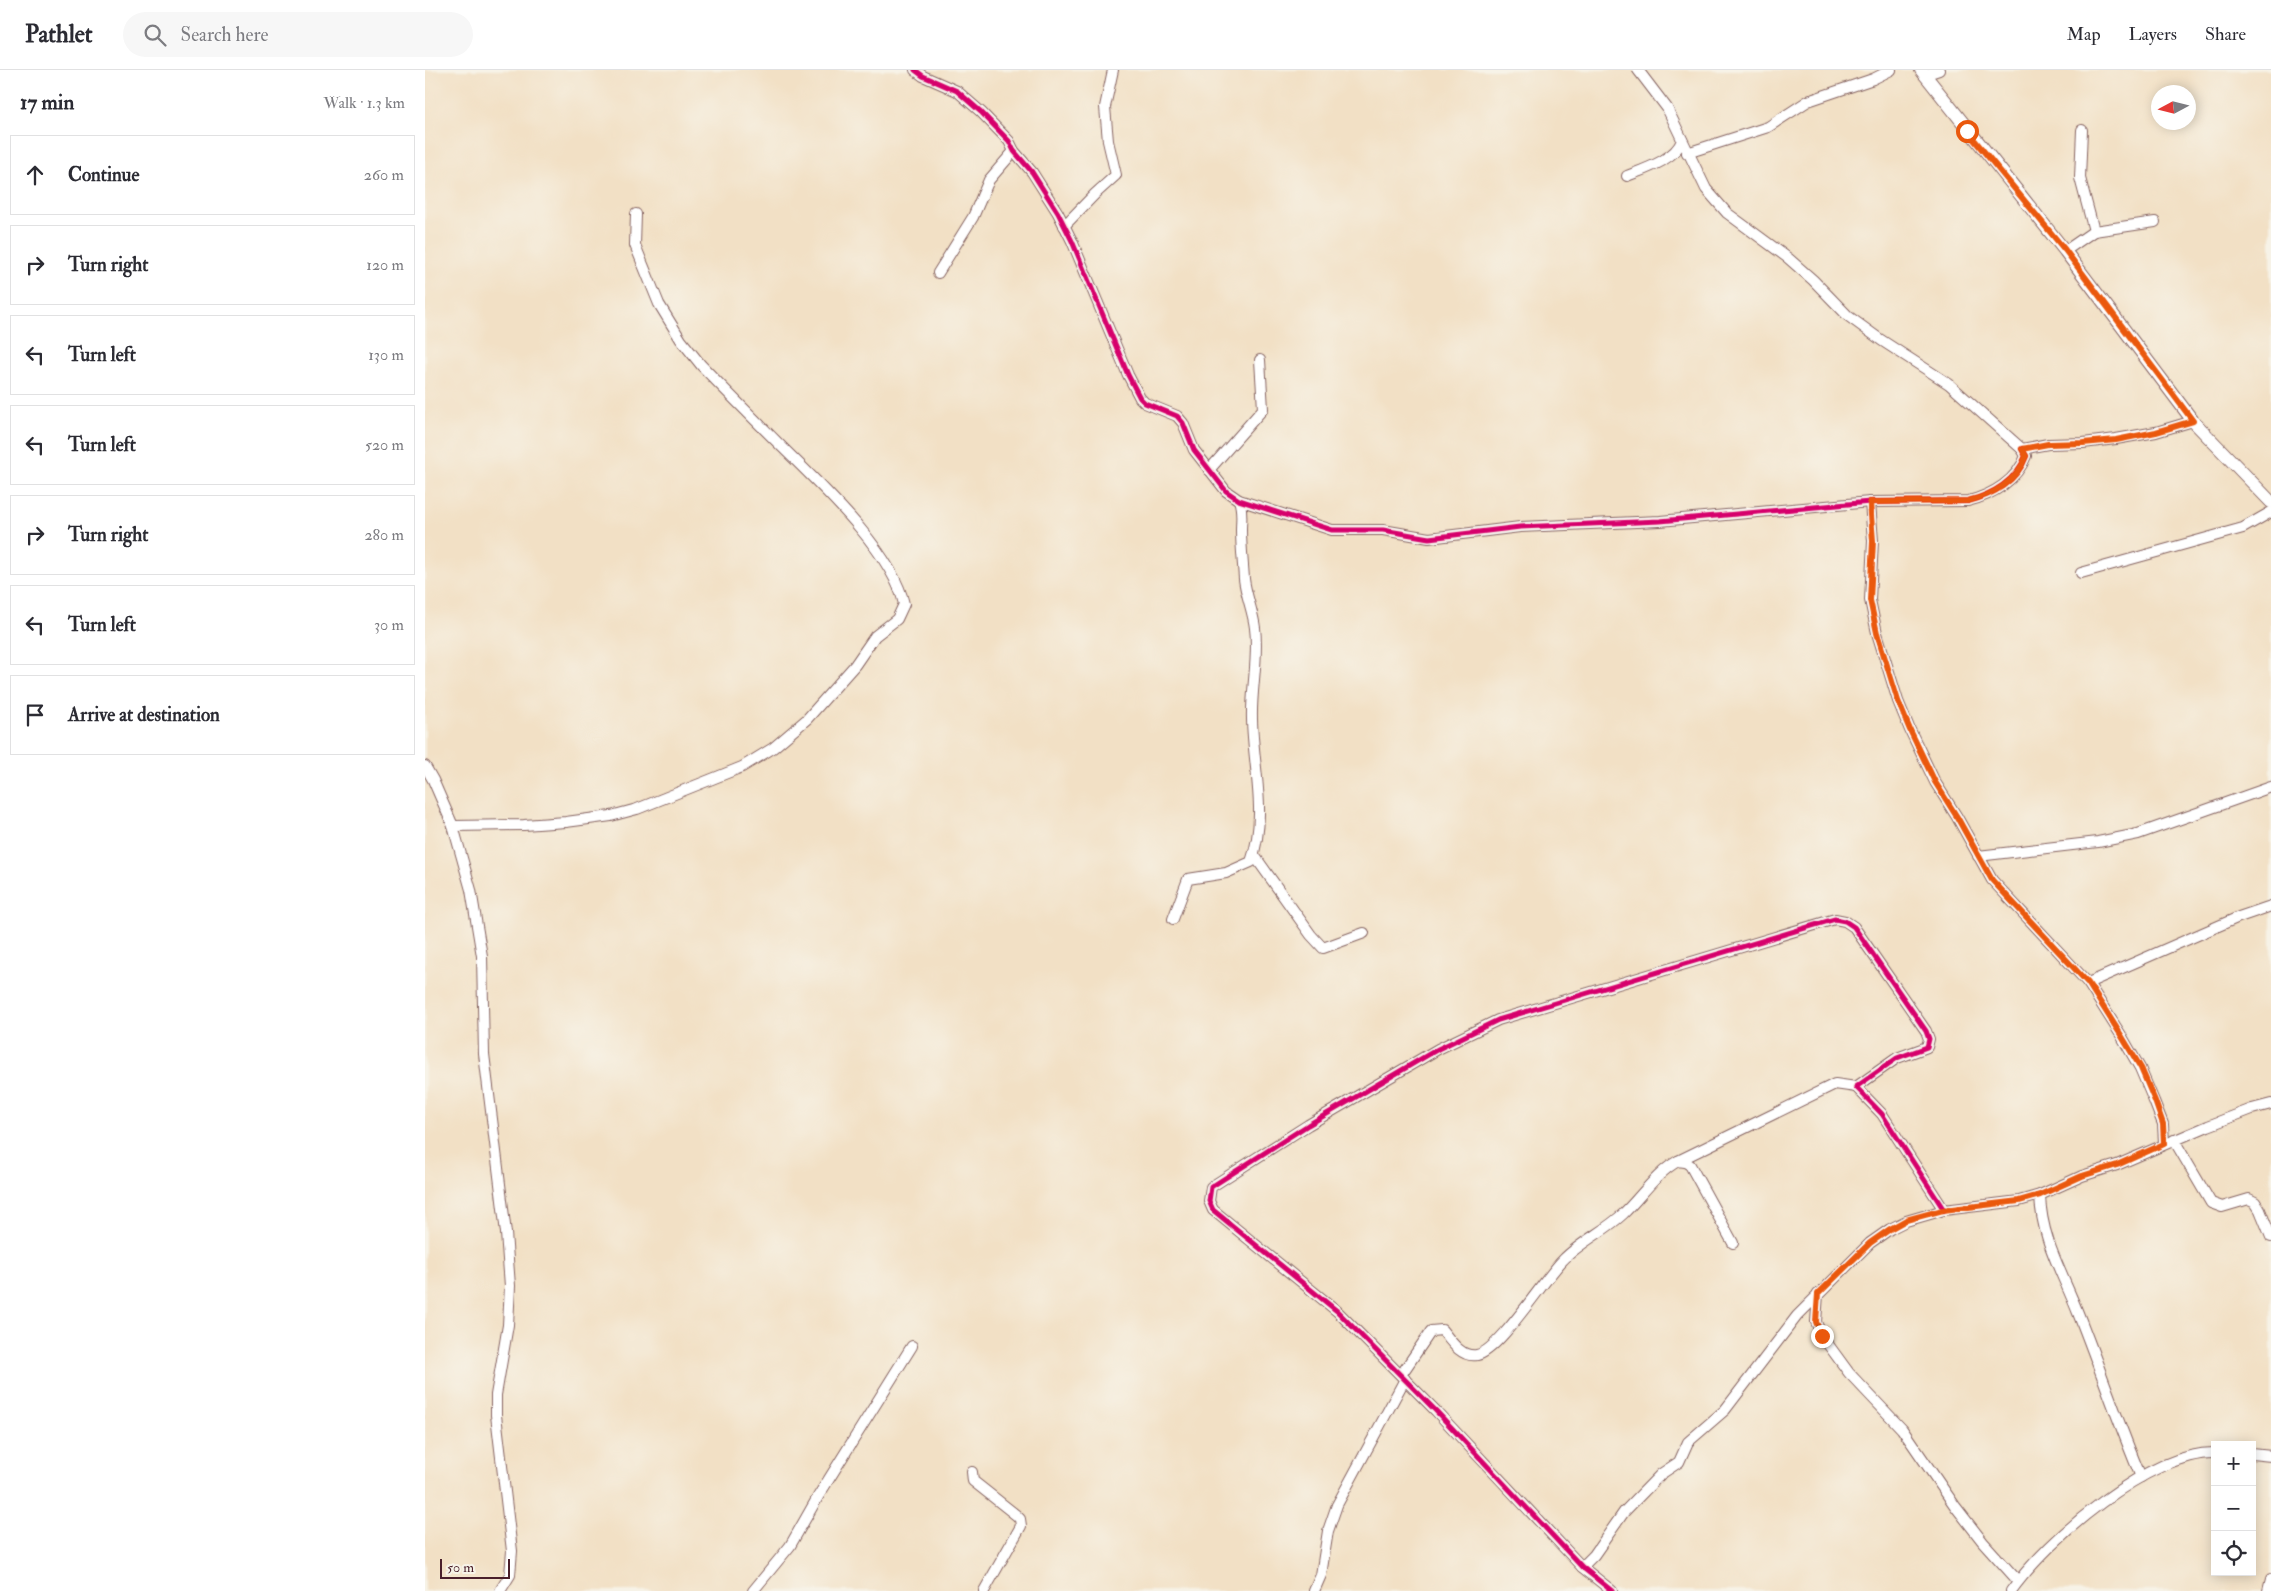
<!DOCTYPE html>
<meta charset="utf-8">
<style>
body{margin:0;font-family:"IM FELL Double Pica",serif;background:#f7f7f7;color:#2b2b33}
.controls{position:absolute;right:15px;bottom:15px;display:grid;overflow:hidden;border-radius:0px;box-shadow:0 2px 12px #0003}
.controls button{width:45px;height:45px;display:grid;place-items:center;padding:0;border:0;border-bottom:1px solid #e1e1e2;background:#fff;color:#2b2b33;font:25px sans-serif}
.compass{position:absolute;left:1726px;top:15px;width:45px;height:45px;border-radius:50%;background:#fff;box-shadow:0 2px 12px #0003;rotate:263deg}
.scale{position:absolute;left:15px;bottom:12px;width:70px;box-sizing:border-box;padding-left:5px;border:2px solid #4a1f2b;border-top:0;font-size:14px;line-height:18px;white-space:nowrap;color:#4a1f2b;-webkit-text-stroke:4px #f7f3e8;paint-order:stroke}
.stop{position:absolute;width:15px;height:15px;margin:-11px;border:4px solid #ea580c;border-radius:50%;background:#fff}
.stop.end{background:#ea580c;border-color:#fff;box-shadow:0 1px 5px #0008}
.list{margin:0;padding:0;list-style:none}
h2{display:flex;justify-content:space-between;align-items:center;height:65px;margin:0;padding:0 20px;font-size:21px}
h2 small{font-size:16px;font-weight:400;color:#7c7c81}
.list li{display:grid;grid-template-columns:32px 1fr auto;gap:15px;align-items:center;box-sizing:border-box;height:80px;margin:0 10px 10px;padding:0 10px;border:1px solid #e1e1e2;border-radius:0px}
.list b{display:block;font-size:19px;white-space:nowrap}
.list em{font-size:16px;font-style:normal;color:#7c7c81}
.icon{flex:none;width:28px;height:28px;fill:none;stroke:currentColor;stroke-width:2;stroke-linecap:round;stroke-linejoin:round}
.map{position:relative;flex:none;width:1846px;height:1521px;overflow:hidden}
header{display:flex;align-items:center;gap:30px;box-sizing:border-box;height:70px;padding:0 25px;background:#fff;border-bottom:1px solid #e1e1e2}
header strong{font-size:24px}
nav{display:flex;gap:28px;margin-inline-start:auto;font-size:18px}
.search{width:350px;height:45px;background:#f7f7f7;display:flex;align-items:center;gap:12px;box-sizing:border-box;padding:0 18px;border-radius:28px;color:#7c7c81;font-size:19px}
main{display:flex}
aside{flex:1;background:#fff}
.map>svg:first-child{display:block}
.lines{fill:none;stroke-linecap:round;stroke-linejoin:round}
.minor-casing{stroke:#856361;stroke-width:12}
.major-casing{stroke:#856361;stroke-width:14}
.minor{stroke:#fff;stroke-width:10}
.major{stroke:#fff;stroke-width:12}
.cycleway-casing{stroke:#f7f3e8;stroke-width:8}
.cycleway{stroke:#d6006c;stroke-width:5}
.route{stroke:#ea580c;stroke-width:6}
</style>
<header>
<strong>Pathlet</strong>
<div class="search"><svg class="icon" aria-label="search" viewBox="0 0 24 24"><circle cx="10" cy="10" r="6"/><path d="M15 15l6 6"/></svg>Search here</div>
<nav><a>Map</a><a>Layers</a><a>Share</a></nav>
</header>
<main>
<aside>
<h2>17 min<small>Walk · 1.3 km</small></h2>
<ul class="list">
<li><svg class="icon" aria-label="ahead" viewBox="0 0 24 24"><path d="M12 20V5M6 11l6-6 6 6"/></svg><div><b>Continue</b></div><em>260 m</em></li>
<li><svg class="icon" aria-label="right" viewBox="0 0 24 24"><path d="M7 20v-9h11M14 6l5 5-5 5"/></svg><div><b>Turn right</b></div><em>120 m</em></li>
<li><svg class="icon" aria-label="left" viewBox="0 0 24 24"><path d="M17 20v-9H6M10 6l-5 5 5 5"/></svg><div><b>Turn left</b></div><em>130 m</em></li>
<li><svg class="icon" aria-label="left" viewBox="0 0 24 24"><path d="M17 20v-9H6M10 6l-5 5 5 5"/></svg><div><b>Turn left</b></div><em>520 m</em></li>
<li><svg class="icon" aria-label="right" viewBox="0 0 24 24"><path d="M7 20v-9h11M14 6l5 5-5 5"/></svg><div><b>Turn right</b></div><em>280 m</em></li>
<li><svg class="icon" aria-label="left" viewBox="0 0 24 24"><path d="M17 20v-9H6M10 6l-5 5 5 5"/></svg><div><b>Turn left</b></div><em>30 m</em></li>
<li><svg class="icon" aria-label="arrive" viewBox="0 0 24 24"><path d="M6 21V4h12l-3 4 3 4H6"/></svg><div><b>Arrive at destination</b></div></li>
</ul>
</aside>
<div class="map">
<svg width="1846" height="1521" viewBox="0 0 1846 1521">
<rect width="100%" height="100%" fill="#f7f3e8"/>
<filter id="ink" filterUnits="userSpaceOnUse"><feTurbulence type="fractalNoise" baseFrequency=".02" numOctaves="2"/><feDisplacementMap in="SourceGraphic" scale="10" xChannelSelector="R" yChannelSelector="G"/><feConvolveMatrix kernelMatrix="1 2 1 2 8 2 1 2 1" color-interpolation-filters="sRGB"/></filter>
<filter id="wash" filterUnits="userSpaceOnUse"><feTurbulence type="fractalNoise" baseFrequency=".0096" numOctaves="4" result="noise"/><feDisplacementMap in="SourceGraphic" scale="20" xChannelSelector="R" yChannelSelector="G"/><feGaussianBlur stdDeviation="1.12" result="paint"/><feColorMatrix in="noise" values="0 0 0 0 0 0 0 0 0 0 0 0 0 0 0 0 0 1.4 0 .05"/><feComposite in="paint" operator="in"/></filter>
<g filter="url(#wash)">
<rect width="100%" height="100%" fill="#f2e0c5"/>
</g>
<g filter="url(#ink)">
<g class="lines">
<defs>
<g id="minor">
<path d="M 490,0 L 498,6 L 532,21 L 556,42 L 584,71 L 589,81 L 607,102 L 633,143 L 647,171 L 703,305 L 715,328 L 720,333 L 752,346 L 758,353 L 769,380 L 801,421 L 814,430 L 907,460 L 958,460 L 1004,468 L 1095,457 L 1235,451 L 1445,432 L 1543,431 C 1568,425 1592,410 1601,386 L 1597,379"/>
<polyline points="1213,0 1242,38 1281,119 1302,143 1363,188 1388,210 1423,246 1456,270 1524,314 1597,379 1623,374 1658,373 1691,369 1731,362 1768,351"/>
<polyline points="1499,5 1514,0"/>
<polyline points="1262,83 1343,57 1383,31 1448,9 1466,0"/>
<path d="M 1202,106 C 1220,99 1251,89 1257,70"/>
<polyline points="639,156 670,124 691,105 683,71 680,37 688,0"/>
<polyline points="1669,161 1730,152"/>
<polyline points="1640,181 1669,161 1655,108 1657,60"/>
<polyline points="513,203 548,147 564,110 589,81"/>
<polyline points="784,400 838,339 835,290"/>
<polyline points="1445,432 1448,471 1445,530 1452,563 1473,631 1485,660 1510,712 1532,747 1567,810 1663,913 1696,965 1715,998 1729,1031 1738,1054 1739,1073"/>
<polyline points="1656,503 1818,458 1846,442"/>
<polyline points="0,696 8,710 28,756 46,820 57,886 59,984 81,1163 85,1216 83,1255 71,1325 71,1345 87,1481 85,1505 75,1521"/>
<path d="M 28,756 L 99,755 L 141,752 L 186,746 L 212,739 L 317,697 L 348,678 L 382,649 L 430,595 L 450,566 L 472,549 L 479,534 C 467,480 392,412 353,373 C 327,347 301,321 276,295 L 256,270 L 234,234 L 210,175 L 211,144"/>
<polyline points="829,785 886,865 898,878 939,863"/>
<polyline points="1553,786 1673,772 1713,764 1846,717"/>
<path d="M 748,849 L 763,809 L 801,803 L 826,792 C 843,744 828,698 827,649 C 826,618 834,588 830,558 C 828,541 821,526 819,509 C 818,493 816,476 816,460 C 816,449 818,441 814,430"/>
<polyline points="1663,913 1814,847 1846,836"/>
<polyline points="1749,1070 1786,1133 1797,1137 1824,1129 1830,1132 1835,1140 1846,1167"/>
<polyline points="1253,1091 1410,1014 1431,1017"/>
<path d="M 1615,1125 C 1616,1169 1638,1204 1653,1243 C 1675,1298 1693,1353 1716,1407"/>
<polyline points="1393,1224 1391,1252 1397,1266 1424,1303 1477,1359 1530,1436 1558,1472 1593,1511"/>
<path d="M 976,1305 L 1006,1261 L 1017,1260 C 1025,1270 1036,1288 1052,1285 C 1074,1281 1119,1209 1138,1190 C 1155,1172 1180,1161 1198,1144 C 1216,1127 1231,1103 1253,1091 L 1260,1092 L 1265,1095 L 1308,1173"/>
<polyline points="1827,1384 1846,1386"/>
<polyline points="547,1402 548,1411 591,1445 595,1449 596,1456 559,1521"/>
<polyline points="1157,1497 1169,1485 1199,1442 1236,1404 1254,1392 1263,1372 1300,1340 1372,1246 1445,1173 1465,1159 1481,1151 1519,1140 1594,1131 1615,1125 1657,1106 1692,1095 1783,1056 1827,1039 1846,1034"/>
<polyline points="328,1521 365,1476 394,1425 487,1276"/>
<polyline points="889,1521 896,1505 903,1461 912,1435 980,1309"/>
<polyline points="1187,1521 1157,1497 1011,1341 912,1241 788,1140 784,1131 786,1117 883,1055 1013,979 1073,950 1410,849 1420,851 1429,857 1501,961 1504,969 1502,977 1472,988 1431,1017 1457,1044 1519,1140"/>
<path d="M 1586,1521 C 1623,1469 1724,1382 1790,1383"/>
<polyline points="1843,1521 1846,1509"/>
</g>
<polyline id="major" points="1496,0 1640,181 1768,351 1846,432"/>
</defs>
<use href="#minor" class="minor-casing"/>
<use href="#major" class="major-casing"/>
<use href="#minor" class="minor"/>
<use href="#major" class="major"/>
<defs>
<g id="cycleway">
<path d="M 490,0 L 498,6 L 532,21 L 556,42 L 584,71 L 589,81 L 607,102 L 633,143 L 647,171 L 703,305 L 715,328 L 720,333 L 752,346 L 758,353 L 769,380 L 801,421 L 814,430 L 907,460 L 958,460 L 1004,468 L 1095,457 L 1235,451 L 1445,432 L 1543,431 C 1568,425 1592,410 1601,386 L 1597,379"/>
<polyline points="1187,1521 1157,1497 1011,1341 912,1241 788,1140 784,1131 786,1117 883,1055 1013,979 1073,950 1410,849 1420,851 1429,857 1501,961 1504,969 1502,977 1472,988 1431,1017 1457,1044 1519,1140"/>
</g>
</defs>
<use href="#cycleway" class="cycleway-casing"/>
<use href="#cycleway" class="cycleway"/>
</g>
</g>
<g class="lines" filter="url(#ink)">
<path class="route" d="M 1397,1266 L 1391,1252 L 1393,1224 L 1445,1173 L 1465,1159 L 1481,1150 L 1518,1140 L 1594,1131 L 1615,1125 L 1657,1106 L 1692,1095 L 1739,1074 L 1738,1054 L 1730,1031 L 1716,998 L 1696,965 L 1663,913 L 1567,810 L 1532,747 L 1510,712 L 1485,660 L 1473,631 L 1452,563 L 1445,530 L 1448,471 L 1445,432 L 1543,431 C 1568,425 1592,411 1601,386 L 1597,379 L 1623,374 L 1658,373 L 1691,370 L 1731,362 L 1768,351 L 1640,180 L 1542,61"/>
</g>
</svg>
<div class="controls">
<button>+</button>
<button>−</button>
<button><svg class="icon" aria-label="locate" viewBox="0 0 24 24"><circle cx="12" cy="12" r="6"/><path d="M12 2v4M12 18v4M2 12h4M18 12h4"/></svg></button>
</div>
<svg class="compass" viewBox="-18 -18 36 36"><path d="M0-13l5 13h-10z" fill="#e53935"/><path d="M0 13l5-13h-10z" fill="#7c7c81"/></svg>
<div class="scale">50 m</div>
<div class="stop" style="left:1542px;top:61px"></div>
<div class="stop end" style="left:1397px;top:1266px"></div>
</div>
</main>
